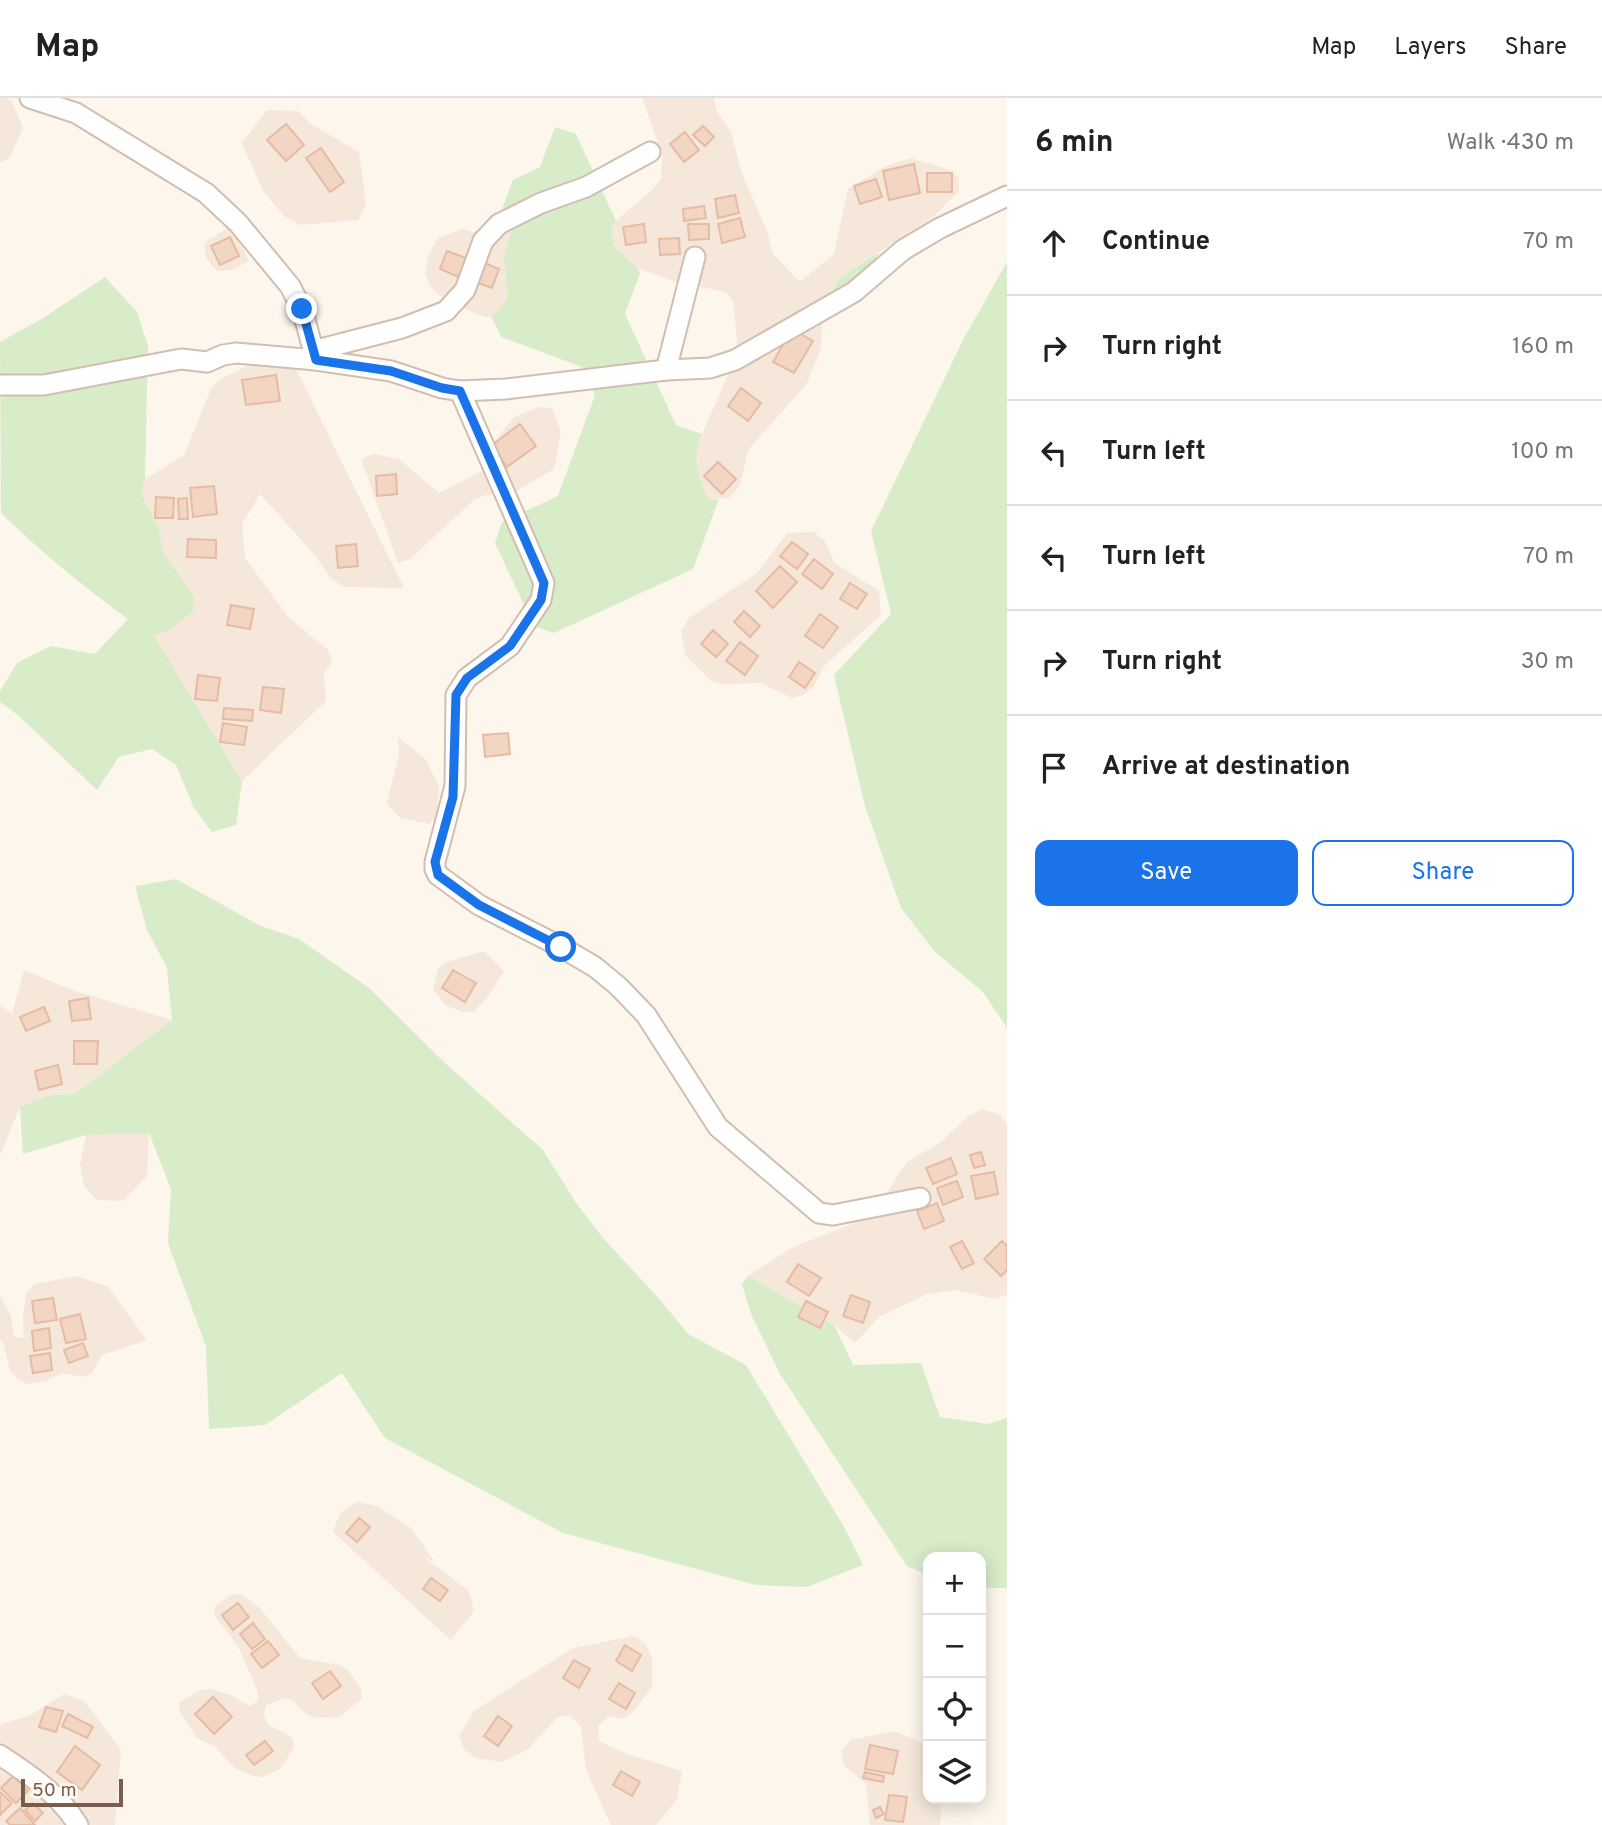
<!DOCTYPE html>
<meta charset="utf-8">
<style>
body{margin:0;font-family:Overpass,sans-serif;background:#f2f2f2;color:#222}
.controls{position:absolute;right:21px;bottom:21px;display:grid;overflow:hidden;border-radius:14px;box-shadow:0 4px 18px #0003}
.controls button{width:63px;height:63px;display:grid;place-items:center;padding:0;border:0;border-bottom:2px solid #e0e0e0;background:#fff;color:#222;font:35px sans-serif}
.scale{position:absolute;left:21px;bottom:18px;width:102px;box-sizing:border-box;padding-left:7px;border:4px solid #7a5c4d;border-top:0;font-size:19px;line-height:24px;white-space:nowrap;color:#7a5c4d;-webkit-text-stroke:5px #fffaf3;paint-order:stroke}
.stop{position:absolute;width:21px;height:21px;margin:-16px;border:5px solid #1a73e8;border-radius:50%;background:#fff}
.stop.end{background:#1a73e8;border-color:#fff;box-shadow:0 2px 7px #0008}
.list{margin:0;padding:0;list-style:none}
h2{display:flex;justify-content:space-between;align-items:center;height:91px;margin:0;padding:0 28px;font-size:30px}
h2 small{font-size:23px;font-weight:400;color:#767676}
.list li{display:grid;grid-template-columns:46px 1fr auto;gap:21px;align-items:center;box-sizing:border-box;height:105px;padding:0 28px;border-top:2px solid #e0e0e0}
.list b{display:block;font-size:26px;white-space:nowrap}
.list em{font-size:23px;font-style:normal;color:#767676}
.actions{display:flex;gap:14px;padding:21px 28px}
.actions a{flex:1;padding:16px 0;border:2px solid #1a73e8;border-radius:14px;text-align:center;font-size:24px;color:#1a73e8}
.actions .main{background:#1a73e8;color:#fff}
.icon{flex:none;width:38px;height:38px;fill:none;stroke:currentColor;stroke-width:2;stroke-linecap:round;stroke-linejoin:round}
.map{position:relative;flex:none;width:1007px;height:1727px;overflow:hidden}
header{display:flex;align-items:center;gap:42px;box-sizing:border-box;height:98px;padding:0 35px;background:#fff;border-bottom:2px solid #e0e0e0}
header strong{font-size:33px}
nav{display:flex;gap:38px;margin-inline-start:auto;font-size:24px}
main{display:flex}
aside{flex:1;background:#fff}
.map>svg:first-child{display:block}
.residential{fill:#f5e8da}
.green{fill:#d8ecc9}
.building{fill:#f3d5c3;stroke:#e6bba3;stroke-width:2}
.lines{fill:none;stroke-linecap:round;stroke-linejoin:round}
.minor-casing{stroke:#d1beb0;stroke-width:23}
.minor{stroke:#fff;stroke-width:19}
.route{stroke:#1a73e8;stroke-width:9}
</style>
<header>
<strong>Map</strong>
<nav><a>Map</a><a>Layers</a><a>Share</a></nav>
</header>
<main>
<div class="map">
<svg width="1007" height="1727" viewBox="0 0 1007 1727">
<rect width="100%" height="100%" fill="#fdf6ec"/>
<g class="residential">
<polygon points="0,0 6,0 12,4 23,30 10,59 0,65"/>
<polygon points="642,0 714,0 716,12 731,34 741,73 767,133 773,156 800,184 834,156 848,91 886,68 911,60 950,72 959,80 959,93 932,120 839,180 823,214 821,251 806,287 748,352 740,388 729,400 708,401 698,378 695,352 733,266 737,241 733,204 726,194 676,184 640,171 613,147 612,126 653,91 661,80 662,56"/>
<polygon points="267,12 298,13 311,26 359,54 366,107 358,122 301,127 285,119 263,93 242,45"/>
<polygon points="503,111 511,120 511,132 504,159 508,200 500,211 490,219 484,219 444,201 430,188 425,176 428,158 438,140 462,131 473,134 484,128 491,117"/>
<polygon points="232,128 249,163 232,172 217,173 207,162 204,147 208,142"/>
<polygon points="293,265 404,490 344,489 332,481 313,455 260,396 242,426 245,460 289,520 328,552 332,564 324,575 326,603 242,683 153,537 168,533 194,500 163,454 159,433 141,395 145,381 184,357 211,291 220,281 249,267"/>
<polygon points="539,309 552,310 561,334 554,371 511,396 486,397 475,401 410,461 398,465 361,361 374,356 399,361 439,395 484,372 490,348 496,341 514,319"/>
<polygon points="813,434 824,442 835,465 879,493 881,517 824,568 813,590 803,597 792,600 761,585 723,586 711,583 685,557 681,533 689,520 757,475 787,435"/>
<polygon points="398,639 425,661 439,688 436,719 429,726 400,720 387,705 399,656"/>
<polygon points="484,853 504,873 487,900 473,914 463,914 445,907 433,891 438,871 447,864"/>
<polygon points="24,872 72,892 172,922 75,996 50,997 20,1009 0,1057 0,907 12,916"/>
<polygon points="982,1011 1000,1017 1007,1027 1007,1197 994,1201 958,1192 927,1196 879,1219 855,1245 834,1227 748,1178 793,1149 860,1123 875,1112 907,1064 941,1044 967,1019"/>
<polygon points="115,1034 149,1035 147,1078 123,1103 97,1102 84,1088 80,1066 86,1037"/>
<polygon points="76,1178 107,1188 147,1242 102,1257 92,1275 83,1279 63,1275 46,1283 27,1286 18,1282 10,1273 3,1244 0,1242 0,1197 11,1218 14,1239 24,1240 23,1218 26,1194 35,1186"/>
<polygon points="357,1404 377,1408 411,1430 434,1463 425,1460 469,1493 474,1513 451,1542 333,1434 340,1415"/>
<polygon points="233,1496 242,1497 259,1509 300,1560 340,1567 349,1573 361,1591 362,1601 339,1619 317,1620 308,1617 293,1603 285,1600 266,1607 264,1617 268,1626 293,1640 294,1650 280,1671 263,1679 253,1678 235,1670 214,1648 197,1640 180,1614 179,1605 199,1593 209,1591 231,1597 249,1608 258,1603 258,1594 238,1548 214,1517 215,1508"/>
<polygon points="634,1538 646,1546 652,1561 652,1589 634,1613 623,1621 609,1618 598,1628 599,1643 627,1656 682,1673 677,1701 656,1727 611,1727 586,1672 581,1629 571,1618 558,1619 527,1652 502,1664 475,1660 464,1651 459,1638 474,1613 573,1550"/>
<polygon points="64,1596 84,1603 121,1652 115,1727 0,1727 0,1626 29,1618"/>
<polygon points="894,1633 925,1646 928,1660 928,1701 938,1701 941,1713 940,1727 870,1727 866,1686 844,1668 841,1654 851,1642"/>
</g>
<g class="green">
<path d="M 555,29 L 576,36 L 616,123 L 612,127 L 613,147 L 637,169 L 640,175 L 625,216 L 676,327 L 702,336 C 691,361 698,377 708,401 L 719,401 L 693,471 L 554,535 L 534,528 L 495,445 L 502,424 L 558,398 L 595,297 L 582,269 L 501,239 L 491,218 L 500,211 L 508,200 L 504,159 L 511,132 L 511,120 L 502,111 L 513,82 L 540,69 Z"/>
<polygon points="878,155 865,189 830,198 839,180"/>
<polygon points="1007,164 1007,930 983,894 936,855 901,810 865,708 834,577 891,516 871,433 964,240"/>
<path d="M 105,179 L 137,214 L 148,248 L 145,381 L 141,395 L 159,433 L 163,454 L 194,499 L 193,513 L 168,533 L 154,538 L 242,683 L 236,727 L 212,734 L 194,710 L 176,667 L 152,651 L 119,659 L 97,692 L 18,617 L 0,604 L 0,593 L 17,565 L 51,548 L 95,556 L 128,521 C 83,488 41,454 1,415 L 0,244 L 43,220 Z"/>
<polygon points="176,781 261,828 299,841 369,890 445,965 543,1052 576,1105 603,1140 662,1204 688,1236 746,1267 844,1429 863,1467 807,1489 756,1487 563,1435 385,1340 342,1275 265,1327 209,1331 206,1249 168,1145 171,1091 149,1035 86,1037 23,1056 20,1009 50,997 75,996 172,922 167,870 147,832 135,788"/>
<polygon points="748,1178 834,1227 853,1267 921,1265 940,1319 988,1326 1007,1320 1007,1490 981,1490 981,1459 928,1459 928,1477 907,1468 780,1276 751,1216 742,1186"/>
</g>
<g class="building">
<polygon points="286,26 304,47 286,63 267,42"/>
<polygon points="703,28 714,39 705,48 693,37"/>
<polygon points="685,34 699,52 684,64 670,46"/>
<polygon points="321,50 344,84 330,94 306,60"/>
<polygon points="914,66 920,95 889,102 883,73"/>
<rect x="927" y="75" width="25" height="19"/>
<polygon points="876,81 882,99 860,106 854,88"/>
<polygon points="735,97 739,115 718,120 715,101"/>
<polygon points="704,108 706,120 684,123 683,111"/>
<polygon points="740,120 745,139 722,145 718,126"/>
<polygon points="644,126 646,144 626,147 623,129"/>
<polygon points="688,126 709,126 709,141 689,142"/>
<polygon points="230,139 239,158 220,167 211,148"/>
<polygon points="679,140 680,156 660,157 659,141"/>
<polygon points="447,153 469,161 461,180 440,171"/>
<polygon points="480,163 499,171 492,190 472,183"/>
<polygon points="792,231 813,243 794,275 773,264"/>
<polygon points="276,277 280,303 246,307 242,282"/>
<polygon points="741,290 761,305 748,323 728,308"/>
<polygon points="520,326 536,348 507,369 491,348"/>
<polygon points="718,364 736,381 722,396 704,378"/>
<polygon points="396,376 397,396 377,398 376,378"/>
<polygon points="214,388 217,416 193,419 190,390"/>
<polygon points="156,399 174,400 173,420 155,420"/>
<polygon points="187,400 188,421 179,421 178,401"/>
<polygon points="188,441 216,442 216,460 187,459"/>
<polygon points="792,444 808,456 797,471 780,458"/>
<polygon points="356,446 358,468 338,470 336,448"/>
<polygon points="814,461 833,476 822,491 802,476"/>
<polygon points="780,468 797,484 773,510 756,493"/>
<polygon points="850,485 867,496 857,511 840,501"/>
<polygon points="231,507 254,511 250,531 227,527"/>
<polygon points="744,513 760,528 750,539 734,524"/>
<polygon points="820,516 838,529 823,550 805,538"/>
<polygon points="713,532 728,546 716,559 701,546"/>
<polygon points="740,544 758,558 745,577 726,563"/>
<polygon points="799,564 815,575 805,590 789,579"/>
<polygon points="198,577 220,580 217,603 195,601"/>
<polygon points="263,589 284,591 281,615 260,612"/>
<polygon points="224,610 253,612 252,623 223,621"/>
<polygon points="223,625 247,629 244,647 220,644"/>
<polygon points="508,635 510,656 485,659 483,637"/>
<polygon points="453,872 476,885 465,904 442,890"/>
<polygon points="88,900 91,921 72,923 69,903"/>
<polygon points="44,909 50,923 26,933 20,919"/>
<polygon points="74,943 98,943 97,966 74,966"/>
<polygon points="58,967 62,986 39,992 35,973"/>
<polygon points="981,1054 985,1067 974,1070 970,1057"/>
<polygon points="951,1060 957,1076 933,1086 926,1070"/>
<polygon points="994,1074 998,1096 976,1101 971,1078"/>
<polygon points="957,1083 963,1099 943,1107 937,1090"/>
<polygon points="937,1105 944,1123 924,1131 917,1113"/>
<polygon points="962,1143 974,1165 962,1171 950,1149"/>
<polygon points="1002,1143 1007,1148 1007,1172 1001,1178 984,1161"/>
<polygon points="798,1166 821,1180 809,1198 787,1184"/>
<polygon points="851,1197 870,1204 863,1225 843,1218"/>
<polygon points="53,1200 57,1222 35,1225 32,1203"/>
<polygon points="806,1203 828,1214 820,1230 798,1219"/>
<polygon points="80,1216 86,1241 66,1245 60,1221"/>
<polygon points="49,1230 51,1250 34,1253 32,1233"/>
<polygon points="83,1245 88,1258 69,1265 64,1252"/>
<polygon points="50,1255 52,1272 33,1275 30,1258"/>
<polygon points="359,1420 370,1429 357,1444 346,1435"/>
<polygon points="431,1480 448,1492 440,1503 423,1491"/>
<polygon points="238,1505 249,1519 233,1532 222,1517"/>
<polygon points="253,1525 265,1541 252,1551 240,1536"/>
<polygon points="268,1543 279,1557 262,1570 251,1556"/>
<polygon points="625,1547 641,1557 632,1573 616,1563"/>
<polygon points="574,1562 590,1571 579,1590 563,1580"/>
<polygon points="330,1573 341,1588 323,1601 312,1585"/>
<polygon points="619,1585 635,1595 626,1611 609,1601"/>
<polygon points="213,1599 232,1619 214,1636 195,1616"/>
<polygon points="46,1609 63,1613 56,1634 39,1629"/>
<polygon points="68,1616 93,1629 87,1640 62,1628"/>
<polygon points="498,1618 512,1628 498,1648 484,1638"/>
<polygon points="265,1643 273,1653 254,1667 246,1657"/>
<polygon points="870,1647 898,1653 893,1676 865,1671"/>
<polygon points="75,1648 100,1667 82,1692 57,1674"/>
<polygon points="621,1673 640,1684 632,1698 613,1687"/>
<polygon points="865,1674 884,1678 883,1684 863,1680"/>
<polygon points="13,1678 28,1693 16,1705 1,1690"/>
<polygon points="0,1694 12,1705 0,1717"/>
<polygon points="889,1697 907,1699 903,1724 885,1722"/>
<polygon points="33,1705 43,1715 35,1723 25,1712"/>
<polygon points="880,1709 884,1716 876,1720 873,1712"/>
<polygon points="20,1710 35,1727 10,1727 6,1723"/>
</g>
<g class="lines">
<defs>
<g id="minor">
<polyline points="30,0 76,15 206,95 238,125 290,188 302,211 316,262"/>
<polyline points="313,253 402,230 446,213 465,192 483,143 499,126 541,105 586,89 650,54"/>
<polyline points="666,272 695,159"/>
<polyline points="0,287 44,287 181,261 207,264 223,257 236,255 316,262 391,273 442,290 460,293 506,291 666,272 710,270 735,262 854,194 903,152 940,130 1007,98"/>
<polyline points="460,293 544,485 541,502 510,548 467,580 456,597 455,688 435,764 435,771 438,777 479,807 561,849 595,869 618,888 646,917 718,1029 819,1115 833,1117 920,1100"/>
<path d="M 0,1657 C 30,1677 59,1696 78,1727"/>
</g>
</defs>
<use href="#minor" class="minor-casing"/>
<use href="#minor" class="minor"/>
</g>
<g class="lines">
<polyline class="route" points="302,211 316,262 391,273 442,290 460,293 544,485 541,502 510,548 467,580 456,597 453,699 435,764 438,777 479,807 561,849"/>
</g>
</svg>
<div class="controls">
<button>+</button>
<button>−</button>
<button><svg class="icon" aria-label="locate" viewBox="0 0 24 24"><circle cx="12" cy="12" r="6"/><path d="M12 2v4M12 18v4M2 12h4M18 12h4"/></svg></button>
<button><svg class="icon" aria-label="layers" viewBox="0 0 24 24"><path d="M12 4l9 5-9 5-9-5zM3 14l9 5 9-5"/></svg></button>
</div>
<div class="scale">50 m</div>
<div class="stop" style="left:561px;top:849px"></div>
<div class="stop end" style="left:302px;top:211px"></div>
</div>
<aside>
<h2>6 min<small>Walk · 430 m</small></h2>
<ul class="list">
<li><svg class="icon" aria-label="ahead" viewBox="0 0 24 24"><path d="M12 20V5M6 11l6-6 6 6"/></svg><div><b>Continue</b></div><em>70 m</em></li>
<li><svg class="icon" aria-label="right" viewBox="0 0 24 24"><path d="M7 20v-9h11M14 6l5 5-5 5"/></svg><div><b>Turn right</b></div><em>160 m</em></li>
<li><svg class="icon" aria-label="left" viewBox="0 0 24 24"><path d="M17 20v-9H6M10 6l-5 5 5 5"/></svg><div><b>Turn left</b></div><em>100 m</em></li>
<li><svg class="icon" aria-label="left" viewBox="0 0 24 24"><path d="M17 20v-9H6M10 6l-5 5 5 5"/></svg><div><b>Turn left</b></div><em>70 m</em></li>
<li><svg class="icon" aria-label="right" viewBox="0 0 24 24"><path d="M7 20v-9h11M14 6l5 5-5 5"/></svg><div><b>Turn right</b></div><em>30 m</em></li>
<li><svg class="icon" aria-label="arrive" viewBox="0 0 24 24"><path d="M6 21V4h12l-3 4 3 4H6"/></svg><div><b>Arrive at destination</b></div></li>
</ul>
<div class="actions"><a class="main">Save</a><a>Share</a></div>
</aside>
</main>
